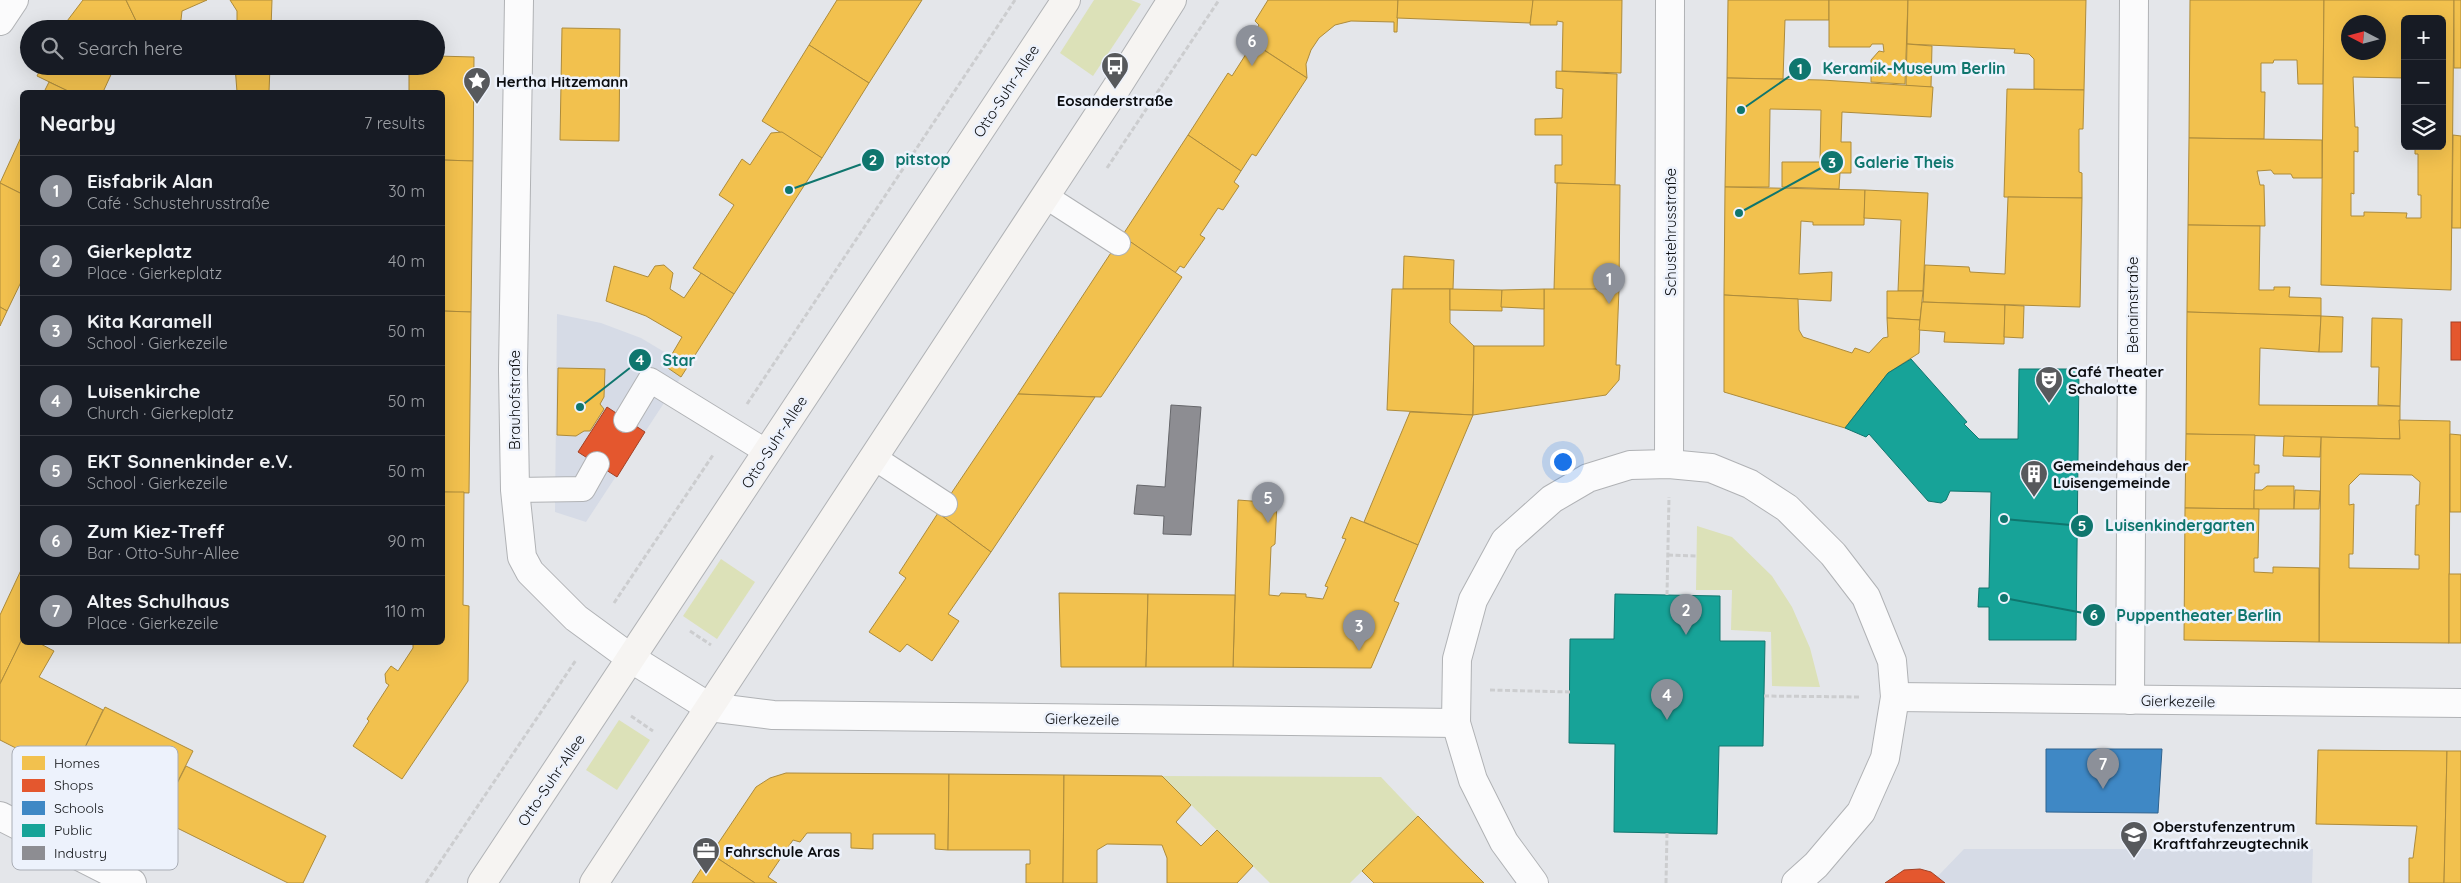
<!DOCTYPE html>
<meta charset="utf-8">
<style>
body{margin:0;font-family:Quicksand,sans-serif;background:#242831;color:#f1f3f6}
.controls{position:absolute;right:15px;top:15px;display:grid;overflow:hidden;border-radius:8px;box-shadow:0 5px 20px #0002}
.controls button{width:45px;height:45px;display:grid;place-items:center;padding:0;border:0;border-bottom:1px solid #363941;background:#171b24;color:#f1f3f6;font:25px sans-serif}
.compass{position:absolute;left:2341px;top:15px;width:45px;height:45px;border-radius:50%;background:#171b24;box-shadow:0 5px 20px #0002;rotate:276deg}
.you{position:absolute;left:1562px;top:461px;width:18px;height:18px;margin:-12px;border:4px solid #fff;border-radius:50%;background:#1a73e8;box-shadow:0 0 0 8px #1a73e833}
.badge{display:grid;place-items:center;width:32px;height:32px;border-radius:50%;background:#8c9099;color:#fff;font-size:16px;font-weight:700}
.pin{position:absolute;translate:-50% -41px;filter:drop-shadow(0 1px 2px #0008)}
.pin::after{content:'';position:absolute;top:26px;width:18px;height:15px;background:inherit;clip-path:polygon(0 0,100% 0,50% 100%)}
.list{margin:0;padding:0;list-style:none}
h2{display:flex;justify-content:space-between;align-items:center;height:65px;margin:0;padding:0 20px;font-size:21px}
h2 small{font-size:16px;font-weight:400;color:#9ea1a6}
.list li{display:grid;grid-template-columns:32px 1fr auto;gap:15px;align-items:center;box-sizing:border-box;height:70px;padding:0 20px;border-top:1px solid #363941}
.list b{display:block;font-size:19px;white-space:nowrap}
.list p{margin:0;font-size:16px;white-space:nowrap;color:#9ea1a6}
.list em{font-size:16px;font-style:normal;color:#9ea1a6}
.icon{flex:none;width:28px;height:28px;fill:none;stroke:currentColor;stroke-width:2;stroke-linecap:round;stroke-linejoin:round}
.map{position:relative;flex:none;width:2461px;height:883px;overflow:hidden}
.search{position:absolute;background:#171b24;box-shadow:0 5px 20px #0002;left:20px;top:20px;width:425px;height:55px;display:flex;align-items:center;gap:12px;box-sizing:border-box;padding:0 18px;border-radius:28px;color:#9ea1a6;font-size:19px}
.panel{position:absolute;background:#171b24;box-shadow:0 5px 20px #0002;left:20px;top:90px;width:425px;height:555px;border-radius:8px}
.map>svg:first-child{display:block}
.built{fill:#d6dbe6}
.green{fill:#dce1b8}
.homes{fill:#f2c14e;stroke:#ad8b3b;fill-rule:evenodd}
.shops{fill:#e4572e;stroke:#a34125}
.schools{fill:#3f88c5;stroke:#2f638f}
.public{fill:#17a398;stroke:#13766f}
.industry{fill:#8d8d92;stroke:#66676b}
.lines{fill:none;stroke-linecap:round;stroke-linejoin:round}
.service-casing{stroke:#b0b2b5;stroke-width:26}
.minor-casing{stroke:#b0b2b5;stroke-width:30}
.secondary-casing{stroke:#b0b2b5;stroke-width:30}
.path{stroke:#cccdcf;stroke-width:3;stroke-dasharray:5 2.5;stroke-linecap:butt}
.service{stroke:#fbfbfc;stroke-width:24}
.minor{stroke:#fbfbfc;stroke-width:28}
.secondary{stroke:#f6f4f2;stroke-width:28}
.labels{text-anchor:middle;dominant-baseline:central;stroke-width:5;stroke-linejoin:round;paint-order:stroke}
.poi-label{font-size:15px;font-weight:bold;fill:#0b0d10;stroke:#edf2fc;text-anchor:start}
.street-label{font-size:15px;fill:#0b0d10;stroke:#edf2fc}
.key{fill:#edf2fc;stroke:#a9adb5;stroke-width:1}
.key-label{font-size:14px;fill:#0b0d10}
.leader{fill:none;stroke:#0f766e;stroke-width:2}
.callout-dot{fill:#0f766e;stroke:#edf2fc;stroke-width:2}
.mark-label{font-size:15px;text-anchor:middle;font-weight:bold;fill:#fff}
.callout-label{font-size:16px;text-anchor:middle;font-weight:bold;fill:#0f766e;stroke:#edf2fc;stroke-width:5;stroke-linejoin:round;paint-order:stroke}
</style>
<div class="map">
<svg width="2461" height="883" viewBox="0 0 2461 883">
<rect width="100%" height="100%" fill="#e4e6ea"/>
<g class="built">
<polygon points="557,314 601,323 641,338 671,356 665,366 681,377 586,522 555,512"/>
<polygon points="1964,849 2313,849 2312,883 1885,883 1904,870 1920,869 1938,876"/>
</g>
<g class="green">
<polygon points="1094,0 1131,0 1141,4 1093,76 1060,53"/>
<polygon points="1697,526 1732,537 1772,576 1792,607 1810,648 1820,687 1772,686 1771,632 1731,630 1732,590 1696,590"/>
<polygon points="721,559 755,582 717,639 683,616"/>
<polygon points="619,720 650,740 617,790 586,770"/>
<polygon points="1162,776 1381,777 1418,816 1350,883 1270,883"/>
</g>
<g class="homes">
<polygon points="83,0 126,0 140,29 61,29"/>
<polygon points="126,0 207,0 182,11 181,20 161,29 140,29"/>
<polygon points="230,0 272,0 271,29 237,29 237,11"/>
<polygon points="837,0 922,0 869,83 809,45"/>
<polygon points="1268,0 1398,0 1397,32 1394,32 1394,22 1351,21 1335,25 1319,38 1311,50 1306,64 1307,78 1249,40 1259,25 1255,21"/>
<polygon points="1398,0 1533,0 1533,5 1530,23 1397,18"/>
<polygon points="1533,0 1622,0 1621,73 1562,71 1563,22 1557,21 1557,25 1530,25"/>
<polygon points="1728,0 1829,0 1829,20 1785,20 1783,79 1727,78"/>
<polygon points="1829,0 1908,0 1905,84 1871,82 1871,60 1879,51 1884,52 1883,44 1872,44 1870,47 1829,47"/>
<polygon points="1908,0 2086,0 2084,90 2034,89 2034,59 2029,54 2014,53 2015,49 1907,44"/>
<polygon points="2190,0 2324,0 2323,84 2298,84 2297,60 2274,60 2273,63 2261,63 2261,92 2265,92 2264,139 2189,138"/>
<path d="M 2324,0 L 2454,0 L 2451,290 L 2321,285 ZM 2405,19 L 2442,19 L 2442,146 L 2415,146 L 2415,154 L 2418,154 L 2418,195 L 2421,195 L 2421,218 L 2406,218 L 2407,213 L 2364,212 L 2364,216 L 2351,216 L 2351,193 L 2354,194 L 2354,151 L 2358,152 L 2358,127 L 2355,127 L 2353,77 L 2405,78 ZM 2348,22 L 2378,22 L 2378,52 L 2348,52 Z"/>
<rect x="2454" y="0" width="7" height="68"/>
<polygon points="562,28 620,29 619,141 560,140"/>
<polygon points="1253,43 1307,78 1256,156 1252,154 1241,171 1188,135 1228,73 1232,76"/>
<polygon points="1907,44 1932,46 1931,87 1906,86"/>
<polygon points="809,45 869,83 822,158 762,121"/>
<polygon points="436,56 474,57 473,161 442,160 442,92 409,92 409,66 436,66"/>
<polygon points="42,66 115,66 103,92 70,92 37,76"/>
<polygon points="235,66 270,66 269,92 237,92"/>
<polygon points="1556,71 1617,74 1615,185 1555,183 1555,165 1562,165 1562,135 1535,135 1535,119 1562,118 1563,89 1556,88"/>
<polygon points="1727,78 1822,80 1933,87 1931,117 1842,112 1841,142 1851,142 1851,173 1840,173 1839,189 1782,187 1782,162 1820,162 1821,110 1770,109 1769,187 1725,187"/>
<polygon points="49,82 70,92 44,92"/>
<polygon points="2007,89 2084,90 2083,129 2079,129 2079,172 2082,173 2082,198 2004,197"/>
<polygon points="782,132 822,158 734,294 693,268 734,205 719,195 742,159 750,165 771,133"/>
<polygon points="22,135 22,194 0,183"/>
<polygon points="1188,135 1241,171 1234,182 1239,186 1223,210 1218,208 1200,235 1205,238 1184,268 1180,266 1175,273 1122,236"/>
<polygon points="2453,135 2461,136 2461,228 2452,228"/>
<polygon points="2189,138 2322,140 2322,178 2293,178 2291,174 2274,174 2271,170 2257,171 2260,185 2264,185 2265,226 2188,225"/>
<polygon points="442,160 473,161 471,312 442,311"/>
<polygon points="0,183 22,194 22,280 7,311 0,307"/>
<polygon points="1557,183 1620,185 1619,289 1554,290"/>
<polygon points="1725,187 1865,190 1864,225 1813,225 1813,222 1801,221 1799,274 1832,272 1831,301 1724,295"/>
<polygon points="1865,190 1928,193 1923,291 1898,291 1901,220 1864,218"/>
<polygon points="2008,197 2082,198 2080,307 1923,302 1925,265 1969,267 1970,272 2005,274"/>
<polygon points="2188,225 2260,226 2259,290 2274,290 2274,287 2290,287 2289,297 2321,298 2321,316 2187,312"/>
<polygon points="1122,236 1182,277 1101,397 1018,394"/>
<polygon points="1404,256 1454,260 1453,289 1403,289"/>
<polygon points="664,265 673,273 670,289 684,298 701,273 734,294 681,377 665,366 682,337 646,316 606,301 614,266 648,277 655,266"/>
<polygon points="1392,289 1450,289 1450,323 1474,346 1473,415 1387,410"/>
<polygon points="1450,289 1502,290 1502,311 1450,310"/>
<polygon points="1544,289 1619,289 1616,365 1620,365 1619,380 1606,395 1473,415 1474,346 1544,346"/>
<polygon points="1544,289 1544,309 1501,307 1502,290"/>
<polygon points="1887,291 1923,291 1920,320 1887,318"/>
<polygon points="1724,295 1798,299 1799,330 1803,337 1852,353 1855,348 1869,353 1883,338 1888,337 1887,318 1920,320 1919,353 1888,373 1845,428 1724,392"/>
<polygon points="1922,302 2005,305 2004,344 1944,342 1945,332 1919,330"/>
<polygon points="2005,305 2024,306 2023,338 2004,337"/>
<polygon points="0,307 7,311 0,326"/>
<polygon points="442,311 471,312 469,493 442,492"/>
<polygon points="2187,312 2321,316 2319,352 2260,348 2259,405 2400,406 2400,439 2186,434"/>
<polygon points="2321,316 2343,317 2342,352 2319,352"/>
<polygon points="2372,318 2402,319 2400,406 2378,405 2379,367 2371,367"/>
<polygon points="558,368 605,369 604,397 600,404 604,409 590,431 584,431 576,436 557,435"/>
<polygon points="1018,394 1095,397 991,552 938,513"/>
<polygon points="1410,412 1473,415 1418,545 1364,522"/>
<path d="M 2399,420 L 2450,421 L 2449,643 L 2319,642 L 2321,437 L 2400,439 ZM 2360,474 L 2412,475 L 2420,482 L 2419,505 L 2416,505 L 2415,555 L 2419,555 L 2419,569 L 2349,568 L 2349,554 L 2353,554 L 2354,504 L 2349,505 L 2349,485 Z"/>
<polygon points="2186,434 2255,435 2254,465 2259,465 2259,473 2255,473 2254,509 2185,508"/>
<polygon points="2450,434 2461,435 2461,512 2450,512"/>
<polygon points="2284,436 2321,437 2320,457 2283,456"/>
<polygon points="2267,486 2294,486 2294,509 2254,509 2254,490 2262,490"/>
<polygon points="2295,490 2320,491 2319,509 2294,509"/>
<polygon points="442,492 464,492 463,605 469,606 468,681 402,779 353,746 369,721 367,719 389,685 386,683 385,674 391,666 398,671 413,648 413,642 442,642"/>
<polygon points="1238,500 1277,503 1275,544 1271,547 1269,595 1279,596 1281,593 1306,594 1306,597 1323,599 1328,587 1325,586 1346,539 1342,538 1351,517 1418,545 1394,601 1399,603 1371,668 1233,667"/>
<polygon points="2185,508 2259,509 2258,558 2254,558 2254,572 2273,573 2273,567 2319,568 2319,642 2184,640"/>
<polygon points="938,513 991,552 948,614 959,621 932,661 907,644 900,652 869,632 906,578 899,573"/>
<polygon points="22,568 22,639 0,684 0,615"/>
<rect x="2449" y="574" width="12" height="69"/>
<polygon points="1059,593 1148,594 1146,667 1061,667"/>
<polygon points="1148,594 1235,595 1233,667 1146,667"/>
<polygon points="22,639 22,642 37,642 54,651 39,677 103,710 71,776 0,740 0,684"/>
<polygon points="105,707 193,751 159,819 71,776"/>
<polygon points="2318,750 2447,751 2444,883 2409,883 2409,858 2413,858 2417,826 2316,824"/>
<polygon points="2447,751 2461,751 2461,883 2444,883"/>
<polygon points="186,766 326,836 303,883 288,883 159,819"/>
<polygon points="786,773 949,774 948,850 935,849 935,834 873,834 873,849 851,848 851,833 807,833 800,842 793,840 768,877 777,883 755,883 711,854 756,787 770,778"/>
<polygon points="949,774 1064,775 1063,883 1026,883 1026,864 1030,864 1030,850 948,850"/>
<polygon points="1064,775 1162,776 1191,805 1176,822 1201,846 1217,830 1253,866 1237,883 1167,883 1167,858 1162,845 1107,844 1097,850 1097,883 1063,883"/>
<polygon points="1418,816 1472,871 1484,883 1374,883 1362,871"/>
<polygon points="711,854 755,883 692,883"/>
</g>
<g class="shops">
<rect x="2451" y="322" width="10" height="38"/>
<polygon points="607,407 645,432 617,477 578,452"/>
<polygon points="1920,869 1931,872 1945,883 1885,883 1904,870"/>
</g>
<polygon class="schools" points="2046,749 2162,749 2158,813 2046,812"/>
<g class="public">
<polygon points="1911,359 1967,422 1964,424 1979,439 2018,439 2019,369 2079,369 2076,640 1989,640 1989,607 1978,607 1979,588 1989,588 1991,492 1950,491 1946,500 1941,503 1928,501 1869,434 1866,437 1845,428 1888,373"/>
<polygon points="1615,594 1720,596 1720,641 1765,641 1763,746 1719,746 1717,834 1614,832 1615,744 1569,743 1570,639 1614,639"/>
</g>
<polygon class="industry" points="1171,405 1201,407 1191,535 1163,534 1164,516 1134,514 1137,485 1165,487"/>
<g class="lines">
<defs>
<g id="service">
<polyline points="1045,196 1118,243"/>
<polyline points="626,420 650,380 767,452"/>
<polyline points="873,457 945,504"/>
<polyline points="515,490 583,489 597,464"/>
</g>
<g id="minor">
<polyline points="519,0 513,370 515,490 522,557 530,572 576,618 632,659 709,707 773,715 1456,723"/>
<polyline points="0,21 14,0"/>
<polyline points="1669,464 1670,0"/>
<polyline points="1895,697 2461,703"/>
<polyline points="2130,700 2134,0"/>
<polyline points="0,816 132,883"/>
<polyline points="1534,883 1504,842 1473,780 1456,723 1457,659 1473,600 1505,541 1552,499 1588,478 1630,465 1669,464 1711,468 1750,484 1787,508 1833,554 1866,597 1892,661 1895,697 1885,758 1861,812 1816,865 1796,883"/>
</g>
<g id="secondary">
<polyline points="482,883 1066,0"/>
<polyline points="594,883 1115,90 1172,0"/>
</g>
</defs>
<use href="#service" class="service-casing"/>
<use href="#minor" class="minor-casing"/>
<use href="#secondary" class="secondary-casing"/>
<g class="path">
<polyline points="1107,168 1219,0"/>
<polyline points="747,404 1015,0"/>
<polyline points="1668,555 1696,556"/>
<polyline points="1667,595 1669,497"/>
<polyline points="614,603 713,455"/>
<polyline points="690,631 711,645"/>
<polyline points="1490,690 1570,692"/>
<polyline points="1764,696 1861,697"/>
<polyline points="631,716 653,731"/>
<polyline points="426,883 576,660"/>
<polyline points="1666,883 1667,833"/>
</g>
<use href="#service" class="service"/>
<use href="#minor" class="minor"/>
<use href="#secondary" class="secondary"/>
</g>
<defs>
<symbol id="bus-pin" viewBox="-11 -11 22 30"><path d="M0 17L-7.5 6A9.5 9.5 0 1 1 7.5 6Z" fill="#57595c" stroke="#edf2fc"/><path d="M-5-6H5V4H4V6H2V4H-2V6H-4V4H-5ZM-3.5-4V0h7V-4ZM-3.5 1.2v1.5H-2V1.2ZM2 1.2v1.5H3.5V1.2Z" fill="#fff"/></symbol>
<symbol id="sight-pin" viewBox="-11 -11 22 30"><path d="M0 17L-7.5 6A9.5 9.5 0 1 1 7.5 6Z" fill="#57595c" stroke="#edf2fc"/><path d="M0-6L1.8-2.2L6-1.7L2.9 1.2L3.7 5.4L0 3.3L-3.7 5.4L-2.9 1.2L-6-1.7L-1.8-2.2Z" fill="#fff"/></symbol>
<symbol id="theatre-pin" viewBox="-11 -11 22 30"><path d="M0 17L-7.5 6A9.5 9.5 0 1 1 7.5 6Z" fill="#57595c" stroke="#edf2fc"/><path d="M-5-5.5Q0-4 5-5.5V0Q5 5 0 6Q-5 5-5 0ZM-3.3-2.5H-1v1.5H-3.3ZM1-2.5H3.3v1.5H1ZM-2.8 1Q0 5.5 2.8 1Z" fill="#fff"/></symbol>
<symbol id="building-pin" viewBox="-11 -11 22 30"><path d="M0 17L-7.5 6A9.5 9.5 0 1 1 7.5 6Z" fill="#57595c" stroke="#edf2fc"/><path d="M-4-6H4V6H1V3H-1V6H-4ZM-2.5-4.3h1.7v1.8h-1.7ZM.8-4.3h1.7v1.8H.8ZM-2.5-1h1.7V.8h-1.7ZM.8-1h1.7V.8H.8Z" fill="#fff"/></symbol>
<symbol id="school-pin" viewBox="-11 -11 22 30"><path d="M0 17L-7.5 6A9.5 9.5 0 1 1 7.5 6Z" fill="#57595c" stroke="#edf2fc"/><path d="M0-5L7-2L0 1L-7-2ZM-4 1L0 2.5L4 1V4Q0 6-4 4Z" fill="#fff"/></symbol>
<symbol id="office-pin" viewBox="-11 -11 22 30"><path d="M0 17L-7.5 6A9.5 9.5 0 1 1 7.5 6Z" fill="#57595c" stroke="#edf2fc"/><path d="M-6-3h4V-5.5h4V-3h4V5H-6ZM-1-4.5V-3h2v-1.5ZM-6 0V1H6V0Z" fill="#fff"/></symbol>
</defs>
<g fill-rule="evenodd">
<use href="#bus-pin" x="1099" y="50" width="32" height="43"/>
<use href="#sight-pin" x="461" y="65" width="32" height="43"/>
<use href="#theatre-pin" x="2033" y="364" width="32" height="43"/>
<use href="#building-pin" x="2018" y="458" width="32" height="43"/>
<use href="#school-pin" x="2118" y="819" width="32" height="43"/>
<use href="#office-pin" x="690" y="835" width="32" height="43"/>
</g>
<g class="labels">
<g class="poi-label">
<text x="496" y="81">Hertha Hitzemann</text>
<text x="1115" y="100" text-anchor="middle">Eosanderstraße</text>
<text x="2068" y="371">Café Theater<tspan x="2068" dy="17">Schalotte</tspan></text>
<text x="2053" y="465">Gemeindehaus der<tspan x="2053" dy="17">Luisengemeinde</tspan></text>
<text x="2153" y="826">Oberstufenzentrum<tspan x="2153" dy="17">Kraftfahrzeugtechnik</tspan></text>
<text x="725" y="851">Fahrschule Aras</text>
</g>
<g class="street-label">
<text transform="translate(1006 91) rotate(-57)">Otto-Suhr-Allee</text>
<text transform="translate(1670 232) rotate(-90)">Schustehrusstraße</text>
<text transform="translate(2132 305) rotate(-90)">Behaimstraße</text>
<text transform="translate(514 400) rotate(-90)">Brauhofstraße</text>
<text transform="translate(774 442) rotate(-57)">Otto-Suhr-Allee</text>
<text transform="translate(2178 701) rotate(1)">Gierkezeile</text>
<text transform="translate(1082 719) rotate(1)">Gierkezeile</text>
<text transform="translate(551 780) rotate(-56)">Otto-Suhr-Allee</text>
</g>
</g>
<rect x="12" y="746" width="166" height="124" rx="8" class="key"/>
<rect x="22" y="756" width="23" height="14" fill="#f2c14e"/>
<rect x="22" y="779" width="23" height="13" fill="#e4572e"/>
<rect x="22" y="801" width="23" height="14" fill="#3f88c5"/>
<rect x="22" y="824" width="23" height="13" fill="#17a398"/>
<rect x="22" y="846" width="23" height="14" fill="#8d8d92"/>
<g class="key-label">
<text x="54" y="768">Homes</text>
<text x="54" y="790">Shops</text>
<text x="54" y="813">Schools</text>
<text x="54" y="835">Public</text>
<text x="54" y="858">Industry</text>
</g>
<path class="leader" d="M1741 110L1800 69M789 190L873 160M1739 213L1832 162M580 407L640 360M2004 519L2082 526M2004 598L2094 615"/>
<g class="callout-dot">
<circle cx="1741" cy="110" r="5"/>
<circle cx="789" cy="190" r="5"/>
<circle cx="1739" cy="213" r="5"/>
<circle cx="580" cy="407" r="5"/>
<circle cx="2004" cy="519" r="5"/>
<circle cx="2004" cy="598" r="5"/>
<circle cx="1800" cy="69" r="12"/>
<circle cx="873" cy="160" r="12"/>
<circle cx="1832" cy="162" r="12"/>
<circle cx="640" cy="360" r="12"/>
<circle cx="2082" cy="526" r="12"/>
<circle cx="2094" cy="615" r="12"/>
</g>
<g class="mark-label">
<text x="1800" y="74">1</text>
<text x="873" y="165">2</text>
<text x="1832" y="168">3</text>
<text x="640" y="365">4</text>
<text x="2082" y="531">5</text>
<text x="2094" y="620">6</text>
</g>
<g class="callout-label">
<text x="1914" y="74">Keramik-Museum Berlin</text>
<text x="923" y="165">pitstop</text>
<text x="1904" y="168">Galerie Theis</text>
<text x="679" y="366">Star</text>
<text x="2180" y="531">Luisenkindergarten</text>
<text x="2199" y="621">Puppentheater Berlin</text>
</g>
</svg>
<div class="controls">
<button>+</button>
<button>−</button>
<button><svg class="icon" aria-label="layers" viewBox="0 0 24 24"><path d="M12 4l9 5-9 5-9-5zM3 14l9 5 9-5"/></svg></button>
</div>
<svg class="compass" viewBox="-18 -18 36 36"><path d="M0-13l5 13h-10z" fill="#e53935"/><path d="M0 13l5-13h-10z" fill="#9ea1a6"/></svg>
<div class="you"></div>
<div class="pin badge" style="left:1609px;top:304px">1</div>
<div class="pin badge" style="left:1686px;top:635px">2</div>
<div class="pin badge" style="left:1359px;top:651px">3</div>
<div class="pin badge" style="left:1667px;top:720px">4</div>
<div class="pin badge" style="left:1268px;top:523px">5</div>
<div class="pin badge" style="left:1252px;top:66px">6</div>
<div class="pin badge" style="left:2103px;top:789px">7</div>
<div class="search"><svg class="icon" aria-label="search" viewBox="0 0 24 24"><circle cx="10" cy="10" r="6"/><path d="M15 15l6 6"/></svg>Search here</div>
<section class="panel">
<h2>Nearby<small>7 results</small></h2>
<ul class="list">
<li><span class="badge">1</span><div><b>Eisfabrik Alan</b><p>Café · Schustehrusstraße</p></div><em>30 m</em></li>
<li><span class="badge">2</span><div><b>Gierkeplatz</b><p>Place · Gierkeplatz</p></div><em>40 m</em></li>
<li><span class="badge">3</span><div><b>Kita Karamell</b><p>School · Gierkezeile</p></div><em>50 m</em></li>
<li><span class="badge">4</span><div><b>Luisenkirche</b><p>Church · Gierkeplatz</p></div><em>50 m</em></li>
<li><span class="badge">5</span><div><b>EKT Sonnenkinder e.V.</b><p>School · Gierkezeile</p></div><em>50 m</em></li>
<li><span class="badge">6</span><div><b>Zum Kiez-Treff</b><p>Bar · Otto-Suhr-Allee</p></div><em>90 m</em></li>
<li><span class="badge">7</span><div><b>Altes Schulhaus</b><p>Place · Gierkezeile</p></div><em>110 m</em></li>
</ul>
</section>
</div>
